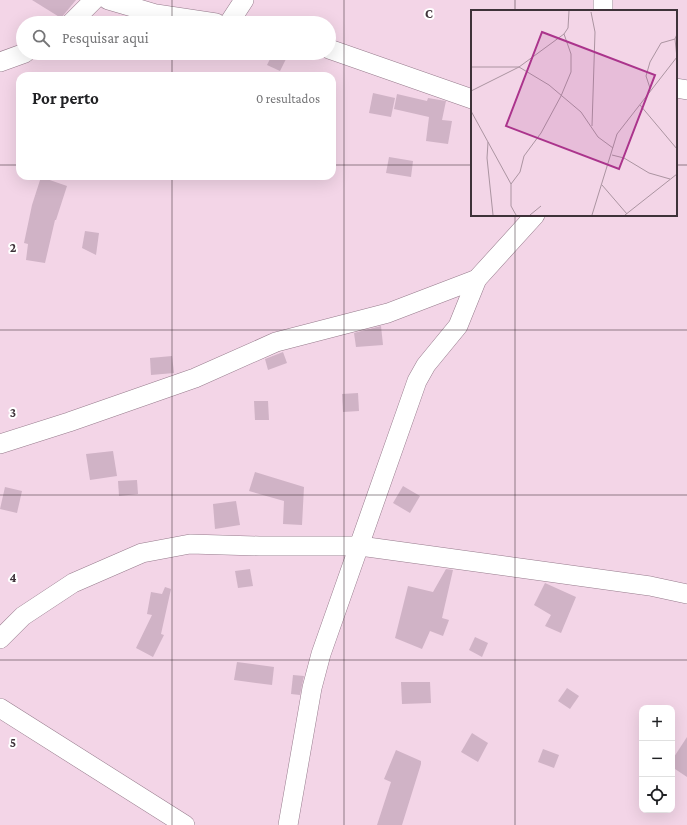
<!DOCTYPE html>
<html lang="pt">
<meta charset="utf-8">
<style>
body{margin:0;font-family:"Crimson Pro",serif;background:#f2f2f2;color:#202124}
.controls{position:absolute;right:12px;bottom:12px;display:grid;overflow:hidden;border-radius:8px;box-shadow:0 4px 16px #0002}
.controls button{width:36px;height:36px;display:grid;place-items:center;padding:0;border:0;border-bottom:1px solid #e0e0e0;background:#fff;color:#202124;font:20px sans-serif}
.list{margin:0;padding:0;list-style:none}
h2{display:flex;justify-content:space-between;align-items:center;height:52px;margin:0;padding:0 16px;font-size:17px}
h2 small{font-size:13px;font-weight:400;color:#757577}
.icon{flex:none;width:22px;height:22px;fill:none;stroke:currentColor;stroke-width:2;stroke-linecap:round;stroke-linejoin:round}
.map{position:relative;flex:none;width:687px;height:825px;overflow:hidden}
.search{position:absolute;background:#fff;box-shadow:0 4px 16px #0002;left:16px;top:16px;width:320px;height:44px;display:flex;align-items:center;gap:10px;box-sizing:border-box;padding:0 14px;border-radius:22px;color:#757577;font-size:15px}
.panel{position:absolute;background:#fff;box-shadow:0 4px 16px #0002;left:16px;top:72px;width:320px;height:108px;border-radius:12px}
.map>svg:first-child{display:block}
.building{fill:#d0b3c6}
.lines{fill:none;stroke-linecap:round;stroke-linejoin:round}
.street-casing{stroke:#967b8c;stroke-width:20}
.street{stroke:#fff;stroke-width:19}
.grid{fill:none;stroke:#3e3239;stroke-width:1;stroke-opacity:0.55}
.inset-road{fill:none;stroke:#ab94a1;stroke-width:1}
.view{fill:#ab348c;fill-opacity:0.15;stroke:#ab348c;stroke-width:2}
.inset-edge{fill:none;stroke:#3e3239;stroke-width:2}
.grid-label{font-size:13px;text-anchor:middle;font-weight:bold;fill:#3e3239;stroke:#fff;stroke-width:4;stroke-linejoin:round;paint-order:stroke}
</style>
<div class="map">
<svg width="687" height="825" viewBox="0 0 687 825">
<rect width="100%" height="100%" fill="#f3d5e7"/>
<g class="building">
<polygon points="32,0 76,0 61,18"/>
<polygon points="273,53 289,53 280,71 267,65"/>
<polygon points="373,93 395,98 391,117 369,113"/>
<polygon points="397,94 427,101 428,98 446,101 442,120 452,121 448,144 426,141 429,117 394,109"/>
<polygon points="389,157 413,161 411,177 386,173"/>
<polygon points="41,177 67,186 56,220 55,220 45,263 26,260 28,244 24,243 32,205"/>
<polygon points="85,231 99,233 96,255 82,248"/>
<polygon points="381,326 383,345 356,347 354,333"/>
<polygon points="283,352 287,363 268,370 265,359"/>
<polygon points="172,356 174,373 151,375 150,358"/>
<polygon points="358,393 359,411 343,412 342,394"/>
<polygon points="254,401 268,401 269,420 255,420"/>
<polygon points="113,451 117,476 90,480 86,454"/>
<polygon points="255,472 304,487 302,525 283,524 284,501 249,491"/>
<polygon points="137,480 138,494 119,496 118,481"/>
<polygon points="403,486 420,496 410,513 393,503"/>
<polygon points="5,487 22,491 17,513 0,509"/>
<polygon points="236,501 240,525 215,529 213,504"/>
<polygon points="250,569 253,586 238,588 235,571"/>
<polygon points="446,569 453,570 442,618 449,620 443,636 430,631 422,649 395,638 408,586 433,592"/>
<polygon points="545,583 576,597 561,633 545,626 551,615 534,605"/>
<polygon points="165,587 171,589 161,634 164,635 153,657 136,648 152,615 147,614 151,592 162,594"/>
<polygon points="475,637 488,643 482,657 469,650"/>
<polygon points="237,662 274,667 272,685 234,680"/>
<polygon points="293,675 304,676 300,695 291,694"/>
<polygon points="401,682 430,682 431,703 402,704"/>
<polygon points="567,688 579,696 570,709 558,701"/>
<polygon points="472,733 488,743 478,762 461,752"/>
<polygon points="687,737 687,777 672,767 672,760"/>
<polygon points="543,749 559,755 554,768 538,762"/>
<polygon points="396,750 421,761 421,764 402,825 377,825 391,782 384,779"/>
</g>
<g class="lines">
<defs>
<g id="street">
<polyline points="108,0 156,14 216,23"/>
<polyline points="603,0 603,11"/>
<polyline points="71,23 94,0"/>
<polyline points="229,23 244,0"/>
<polyline points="329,49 472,99"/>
<polyline points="0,62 25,53"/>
<polyline points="676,88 687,90"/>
<polyline points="0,444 69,422 195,378 276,342 388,313 477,279"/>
<polyline points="0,639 23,616 73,583 142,553 190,544 259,546 360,546 650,586 687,594"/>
<polyline points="0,708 185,825"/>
<polyline points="288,825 312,688 321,654 417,381 426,365 458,326 477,279 535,215"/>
</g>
</defs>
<use href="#street" class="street-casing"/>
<use href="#street" class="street"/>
</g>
<path class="grid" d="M 172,0 L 172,23M 344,0 L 344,825M 515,0 L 515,11M 172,53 L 172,76M 0,165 L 20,165M 332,165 L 472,165M 676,165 L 687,165M 172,176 L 172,825M 515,215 L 515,825M 0,330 L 687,330M 0,495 L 687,495M 0,660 L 687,660"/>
<g transform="translate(471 10)">
<rect width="206" height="206" fill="#f3d5e7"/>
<path class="inset-road" d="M 120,2 L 124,22 L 121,116M 0,14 L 0,42M 204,29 L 206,48M 0,57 L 48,57 L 78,75 L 110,102 L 127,127 L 142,138M 179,78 L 175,66 L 179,52 L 190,33 L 204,29 L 206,24M 0,81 L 48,57 L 93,24 L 97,18 L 98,1M 169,95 L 206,139M 0,101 L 40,174 L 40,196 L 45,205M 17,132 L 16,148 L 22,205M 141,145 L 153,148 L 178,163 L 199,169M 40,174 L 49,162 L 53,146 L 70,123 L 90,86 L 100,62 L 100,44 L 93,24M 131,175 L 156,204M 59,205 L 70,196M 121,205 L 146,124 L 206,47M 154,205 L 206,164"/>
<path class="view" d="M 71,22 L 184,65 L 148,159 L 35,116 Z"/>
<rect width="206" height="206" class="inset-edge"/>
</g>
<g class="grid-label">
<text x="429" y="18">C</text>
<text x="13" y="252">2</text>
<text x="13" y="417">3</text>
<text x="13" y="582">4</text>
<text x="13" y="747">5</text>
</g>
</svg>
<div class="controls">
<button>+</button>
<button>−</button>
<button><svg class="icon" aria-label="locate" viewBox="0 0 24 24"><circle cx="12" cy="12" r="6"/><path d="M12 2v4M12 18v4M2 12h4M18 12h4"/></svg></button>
</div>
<div class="search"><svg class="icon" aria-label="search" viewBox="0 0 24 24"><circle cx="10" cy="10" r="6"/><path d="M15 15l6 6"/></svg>Pesquisar aqui</div>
<section class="panel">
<h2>Por perto<small>0 resultados</small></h2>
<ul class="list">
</ul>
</section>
</div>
